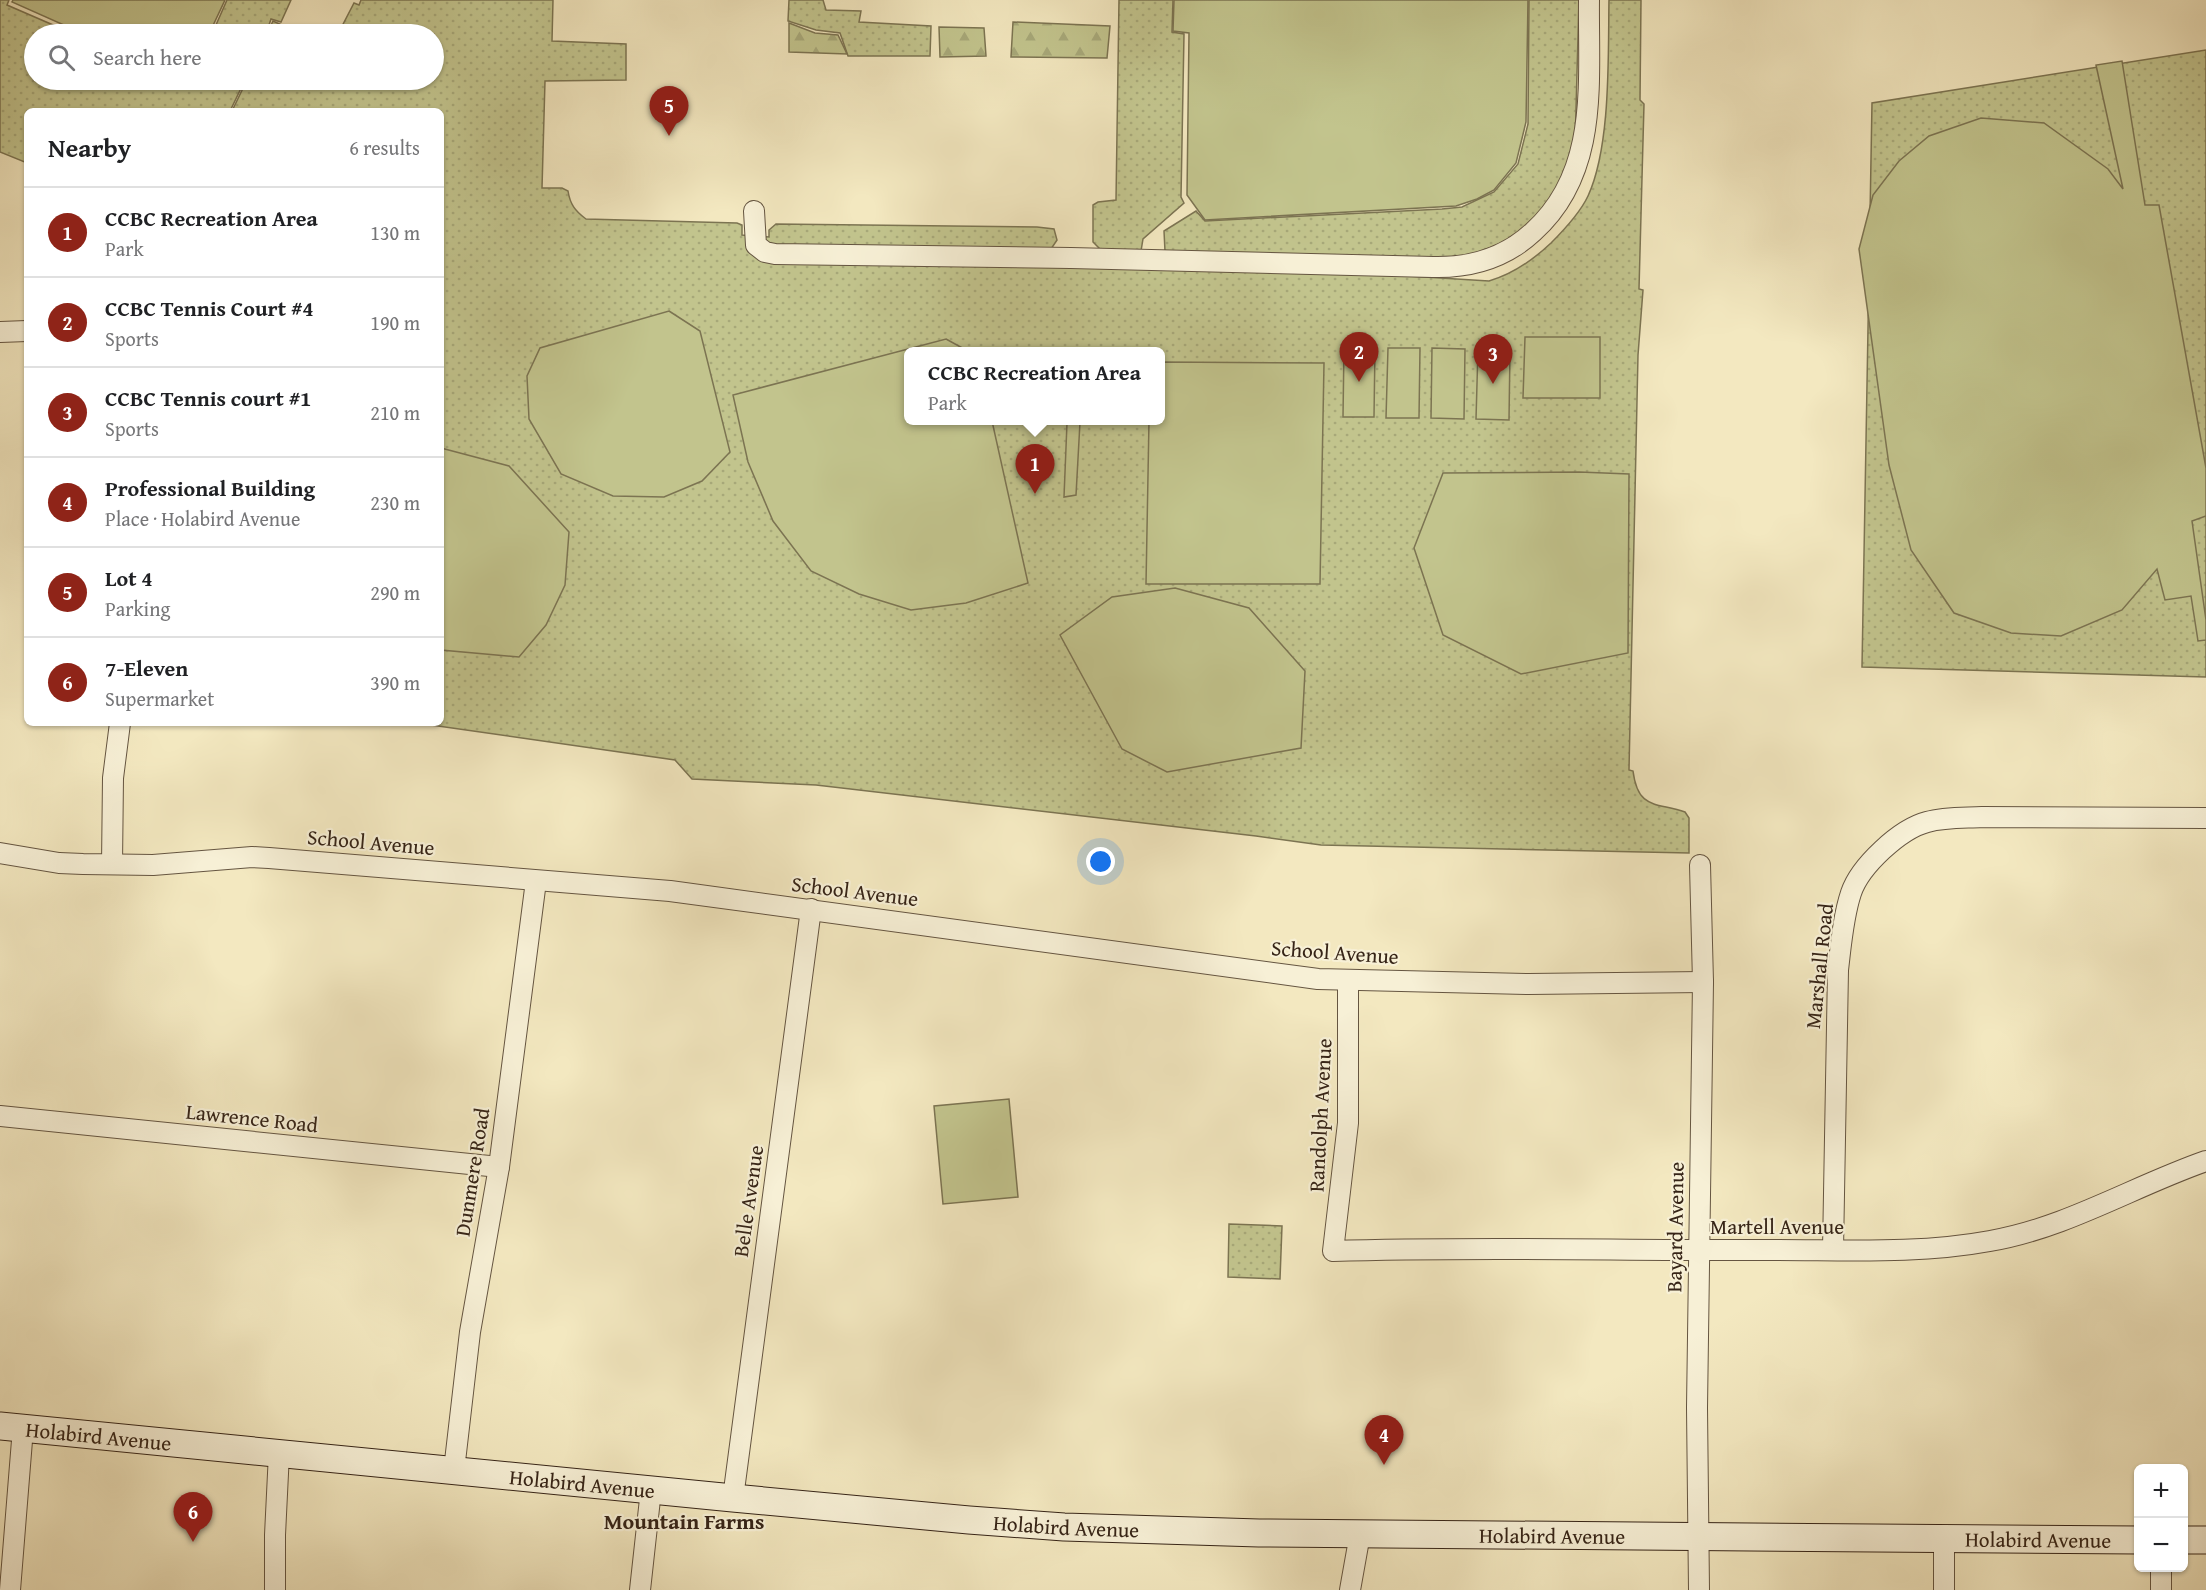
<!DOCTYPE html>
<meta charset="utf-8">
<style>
body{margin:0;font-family:"Gentium Book Plus",serif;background:#f6f6f6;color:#202124}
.controls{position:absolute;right:18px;bottom:18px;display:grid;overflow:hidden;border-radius:9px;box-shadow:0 2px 4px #0004}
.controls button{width:54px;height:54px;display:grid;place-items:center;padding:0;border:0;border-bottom:2px solid #e0e0e0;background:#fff;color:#202124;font:30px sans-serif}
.you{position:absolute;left:1101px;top:862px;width:21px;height:21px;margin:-15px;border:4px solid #fff;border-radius:50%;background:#1a73e8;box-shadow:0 0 0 9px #1a73e833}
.badge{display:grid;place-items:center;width:39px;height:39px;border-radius:50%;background:#8f2418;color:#fff;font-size:20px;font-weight:700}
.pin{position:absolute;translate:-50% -50px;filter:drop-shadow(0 2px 3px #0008)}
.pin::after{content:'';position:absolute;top:32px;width:21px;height:18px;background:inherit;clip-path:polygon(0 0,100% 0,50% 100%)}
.popup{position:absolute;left:904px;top:347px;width:261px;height:78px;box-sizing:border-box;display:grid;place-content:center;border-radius:9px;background:#fff;filter:drop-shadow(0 2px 4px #0005);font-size:20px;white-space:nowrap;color:#757577}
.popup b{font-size:22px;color:#202124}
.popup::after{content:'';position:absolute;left:50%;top:100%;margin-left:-12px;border:12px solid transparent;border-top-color:#fff}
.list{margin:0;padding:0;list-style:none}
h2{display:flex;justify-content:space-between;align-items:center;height:78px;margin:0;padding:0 24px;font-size:26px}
h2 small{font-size:20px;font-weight:400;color:#757577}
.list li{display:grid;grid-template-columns:39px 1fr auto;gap:18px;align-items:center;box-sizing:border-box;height:90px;padding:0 24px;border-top:2px solid #e0e0e0}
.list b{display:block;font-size:22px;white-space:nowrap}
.list p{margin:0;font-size:20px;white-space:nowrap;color:#757577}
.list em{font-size:20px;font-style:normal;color:#757577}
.icon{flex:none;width:33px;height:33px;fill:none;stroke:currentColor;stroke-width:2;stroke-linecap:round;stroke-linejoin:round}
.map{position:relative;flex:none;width:2206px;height:1590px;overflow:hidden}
.search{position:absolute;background:#fff;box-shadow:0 2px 4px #0004;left:24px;top:24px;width:420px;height:66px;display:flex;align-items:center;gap:15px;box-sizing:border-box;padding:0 21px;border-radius:33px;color:#757577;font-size:22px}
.panel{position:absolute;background:#fff;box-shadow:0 2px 4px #0004;left:24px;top:108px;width:420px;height:618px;border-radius:9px}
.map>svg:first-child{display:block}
.green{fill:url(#green-dots);stroke:#7c7452;stroke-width:1.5;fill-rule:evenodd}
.forest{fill:url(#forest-firs);stroke:#7c7452;stroke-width:1.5}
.pitch{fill:#c2c48d;stroke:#7c7452;stroke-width:1.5}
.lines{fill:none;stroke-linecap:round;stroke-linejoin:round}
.minor-casing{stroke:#655541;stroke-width:22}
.secondary-casing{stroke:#362417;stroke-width:29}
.minor{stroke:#f7f0d6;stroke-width:20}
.secondary{stroke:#f7f0d6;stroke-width:27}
.labels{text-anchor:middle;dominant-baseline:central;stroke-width:4.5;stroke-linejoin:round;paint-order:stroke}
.street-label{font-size:21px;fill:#362417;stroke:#f7f0d6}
.neighbourhood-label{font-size:22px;font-weight:bold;fill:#362417;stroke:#f7f0d6}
</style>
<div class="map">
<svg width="2206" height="1590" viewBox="0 0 2206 1590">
<defs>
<pattern id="green-dots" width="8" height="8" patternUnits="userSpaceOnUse" patternTransform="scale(1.5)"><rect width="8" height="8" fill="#c2c48d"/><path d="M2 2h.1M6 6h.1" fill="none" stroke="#a7a879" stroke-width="1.8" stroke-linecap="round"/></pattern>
<pattern id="forest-firs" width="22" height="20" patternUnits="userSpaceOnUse" patternTransform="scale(1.5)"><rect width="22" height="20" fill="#c2c48d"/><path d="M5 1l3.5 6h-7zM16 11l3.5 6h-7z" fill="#a7a879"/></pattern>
</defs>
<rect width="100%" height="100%" fill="#f3e8c0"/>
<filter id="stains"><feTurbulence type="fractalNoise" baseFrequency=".00333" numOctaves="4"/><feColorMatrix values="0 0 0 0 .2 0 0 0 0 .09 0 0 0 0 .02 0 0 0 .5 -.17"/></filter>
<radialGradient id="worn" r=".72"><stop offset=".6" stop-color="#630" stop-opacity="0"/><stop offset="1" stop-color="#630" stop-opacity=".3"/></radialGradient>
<g class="green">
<polygon points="0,0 9,0 7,5 74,34 34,34 34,80 175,80 188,85 191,80 245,80 230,111 27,111 27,163 0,152"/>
<polygon points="227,0 291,0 281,22 271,19 266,34 212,34"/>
<path d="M 361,0 L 553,0 L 552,41 L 626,44 L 626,80 L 545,81 L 542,188 L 562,188 L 568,191 C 570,204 575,211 586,219 L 737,223 L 742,225 L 742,235 L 769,237 L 769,230 L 776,224 L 1037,227 L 1054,229 L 1057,240 L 1051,249 L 950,248 L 1489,281 C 1513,274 1533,260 1551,243 C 1564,230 1580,213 1588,196 C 1611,146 1608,56 1609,0 L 1641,0 L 1640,100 L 1644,104 L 1639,289 L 1643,290 L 1638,355 L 1629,770 L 1633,771 C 1638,810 1656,802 1685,812 L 1689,818 L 1689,853 L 1321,845 L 1256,836 L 816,785 L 692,779 L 675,760 L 417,723 L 441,723 L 441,111 L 232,111 L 247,80 L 434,80 L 434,34 L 338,34 L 354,3 L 359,5 ZM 909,352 L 1161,352 L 1161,420 L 909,420 Z"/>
<polygon points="789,0 823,0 826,10 861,11 859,22 931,26 930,56 848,56 840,33 816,30 788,21"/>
<polygon points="1119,0 1173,0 1172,32 1184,34 1181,197 1184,203 1143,239 1141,251 1100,249 1093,242 1093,205 1098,202 1116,200"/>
<polygon points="1529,0 1579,0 1575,146 1564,179 1540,214 1509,240 1472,255 1445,258 1165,251 1164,231 1196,211 1205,221 1442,209 1462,207 1494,192 1518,164 1528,124"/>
<polygon points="273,21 301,34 267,34"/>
<polygon points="2206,50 2206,677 1862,667 1872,103"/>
<polygon points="1229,1224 1282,1226 1280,1279 1228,1277"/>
</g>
<g class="forest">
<polygon points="1013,22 1110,26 1107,58 1011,57"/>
<polygon points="789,23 815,33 838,35 847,54 789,52"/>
<polygon points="939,27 984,28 986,56 940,57"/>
</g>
<g class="pitch">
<polygon points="13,0 225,0 209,34 84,34 12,2"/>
<polygon points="1174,0 1528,0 1526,122 1516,163 1494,190 1477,199 1456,206 1205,220 1187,195 1189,33 1173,31"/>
<polygon points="2122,61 2145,205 2159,205 2206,468 2206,516 2192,521 2206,620 2206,640 2198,641 2191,596 2165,600 2157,569 2122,610 2061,636 2011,633 1954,613 1911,550 1889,465 1859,249 1873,195 1899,161 1929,136 1981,118 2044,123 2108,169 2123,189 2096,65"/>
<polygon points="669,311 700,331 730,452 702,481 664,497 613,496 561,474 529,419 527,376 540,348"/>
<polygon points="1525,337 1600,337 1600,398 1523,398"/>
<polygon points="946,339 968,351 909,352 909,420 992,421 1028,583 966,603 911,610 859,594 811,571 773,521 748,462 733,395"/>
<polygon points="1344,347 1375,347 1374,417 1343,417"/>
<polygon points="1388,348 1420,348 1419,418 1386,418"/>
<polygon points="1432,348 1465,349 1464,419 1431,418"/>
<polygon points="1478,349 1510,350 1509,420 1476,419"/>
<polygon points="1161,362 1324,363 1320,584 1146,584 1149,421 1161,420"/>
<polygon points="1080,422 1076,495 1064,497 1067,423"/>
<polygon points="441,448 509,466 569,532 565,585 546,625 519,657 441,650"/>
<polygon points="1579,472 1629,474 1628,653 1521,674 1443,635 1414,548 1443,473"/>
<polygon points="1175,588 1249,608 1305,671 1301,748 1167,772 1122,749 1060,635 1112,597"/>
<polygon points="1009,1099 1018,1197 943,1204 934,1106"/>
</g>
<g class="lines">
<defs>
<g id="minor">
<path d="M 754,211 L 756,245 L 765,252 L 775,254 L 1071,258 L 1433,267 C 1471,268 1505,258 1533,232 C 1600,172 1588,82 1589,0"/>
<polyline points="0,332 27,331"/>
<polyline points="0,853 59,863 83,864 153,865 252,857 269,858 670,891 1318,979 1529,984 1703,982"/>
<polyline points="112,864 113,778 120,723"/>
<path d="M 1348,981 L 1348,1123 L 1333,1251 C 1481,1246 1629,1251 1777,1250 C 1848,1250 1920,1254 1990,1241 C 2066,1228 2134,1186 2206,1161"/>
<polyline points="0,1116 499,1167"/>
<path d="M 1833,1250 L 1838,970 C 1841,945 1843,917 1851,893 C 1860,866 1900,829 1927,822 C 1945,817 1964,818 1982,817 L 2206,818"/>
<polyline points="454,1470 470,1332 499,1167 536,881"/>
<polyline points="733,1498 811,909"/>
<polyline points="10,1590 23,1428"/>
<polyline points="275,1590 275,1535 279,1453"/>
<polyline points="640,1590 651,1490"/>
<polyline points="1350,1590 1360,1534"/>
<polyline points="1699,1590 1697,1408 1703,982 1700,865"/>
<polyline points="1944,1590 1944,1538"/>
<polyline points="2161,1590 2161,1568"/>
</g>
<g id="secondary">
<path id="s1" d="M 0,1426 L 733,1498 L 969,1520 L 1064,1527 L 1259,1533 L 2138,1540"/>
<polyline points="2184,1540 2206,1540"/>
</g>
</defs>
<use href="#minor" class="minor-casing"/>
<use href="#secondary" class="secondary-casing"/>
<use href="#minor" class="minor"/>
<use href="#secondary" class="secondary"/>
</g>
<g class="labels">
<g class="street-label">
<text transform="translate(371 842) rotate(5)">School Avenue</text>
<text transform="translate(855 891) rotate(7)">School Avenue</text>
<text transform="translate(1335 952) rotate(4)">School Avenue</text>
<text transform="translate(1819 966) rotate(-84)">Marshall Road</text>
<text transform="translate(1320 1115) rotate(-87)">Randolph Avenue</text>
<text transform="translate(252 1118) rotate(6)">Lawrence Road</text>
<text transform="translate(472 1172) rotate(-81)">Dunmere Road</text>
<text transform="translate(748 1201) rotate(-82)">Belle Avenue</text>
<text x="1777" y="1226">Martell Avenue</text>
<text transform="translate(1675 1227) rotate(-89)">Bayard Avenue</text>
<text stroke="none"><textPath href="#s1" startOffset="99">Holabird Avenue</textPath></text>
<text stroke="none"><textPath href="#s1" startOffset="585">Holabird Avenue</textPath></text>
<text stroke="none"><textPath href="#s1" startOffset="1071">Holabird Avenue</textPath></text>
<text stroke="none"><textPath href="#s1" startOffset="1557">Holabird Avenue</textPath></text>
<text stroke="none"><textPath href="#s1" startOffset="2043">Holabird Avenue</textPath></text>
</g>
<g class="neighbourhood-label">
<text x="684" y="1521">Mountain Farms</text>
</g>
</g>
<rect width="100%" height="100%" filter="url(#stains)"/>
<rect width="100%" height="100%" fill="url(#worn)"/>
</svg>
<div class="controls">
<button>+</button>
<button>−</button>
</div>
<div class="you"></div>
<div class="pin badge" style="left:1035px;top:494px">1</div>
<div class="popup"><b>CCBC Recreation Area</b>Park</div>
<div class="pin badge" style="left:1359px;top:382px">2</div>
<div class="pin badge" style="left:1493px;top:384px">3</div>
<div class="pin badge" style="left:1384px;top:1465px">4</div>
<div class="pin badge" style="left:669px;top:136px">5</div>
<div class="pin badge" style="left:193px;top:1542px">6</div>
<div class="search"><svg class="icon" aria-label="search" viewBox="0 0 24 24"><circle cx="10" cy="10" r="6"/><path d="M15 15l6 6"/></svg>Search here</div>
<section class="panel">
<h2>Nearby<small>6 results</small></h2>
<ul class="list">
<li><span class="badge">1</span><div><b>CCBC Recreation Area</b><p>Park</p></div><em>130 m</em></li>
<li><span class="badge">2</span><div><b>CCBC Tennis Court #4</b><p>Sports</p></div><em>190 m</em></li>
<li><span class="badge">3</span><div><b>CCBC Tennis court #1</b><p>Sports</p></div><em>210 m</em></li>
<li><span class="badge">4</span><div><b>Professional Building</b><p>Place · Holabird Avenue</p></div><em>230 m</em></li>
<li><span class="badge">5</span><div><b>Lot 4</b><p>Parking</p></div><em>290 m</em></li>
<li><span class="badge">6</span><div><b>7-Eleven</b><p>Supermarket</p></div><em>390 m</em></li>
</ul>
</section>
</div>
